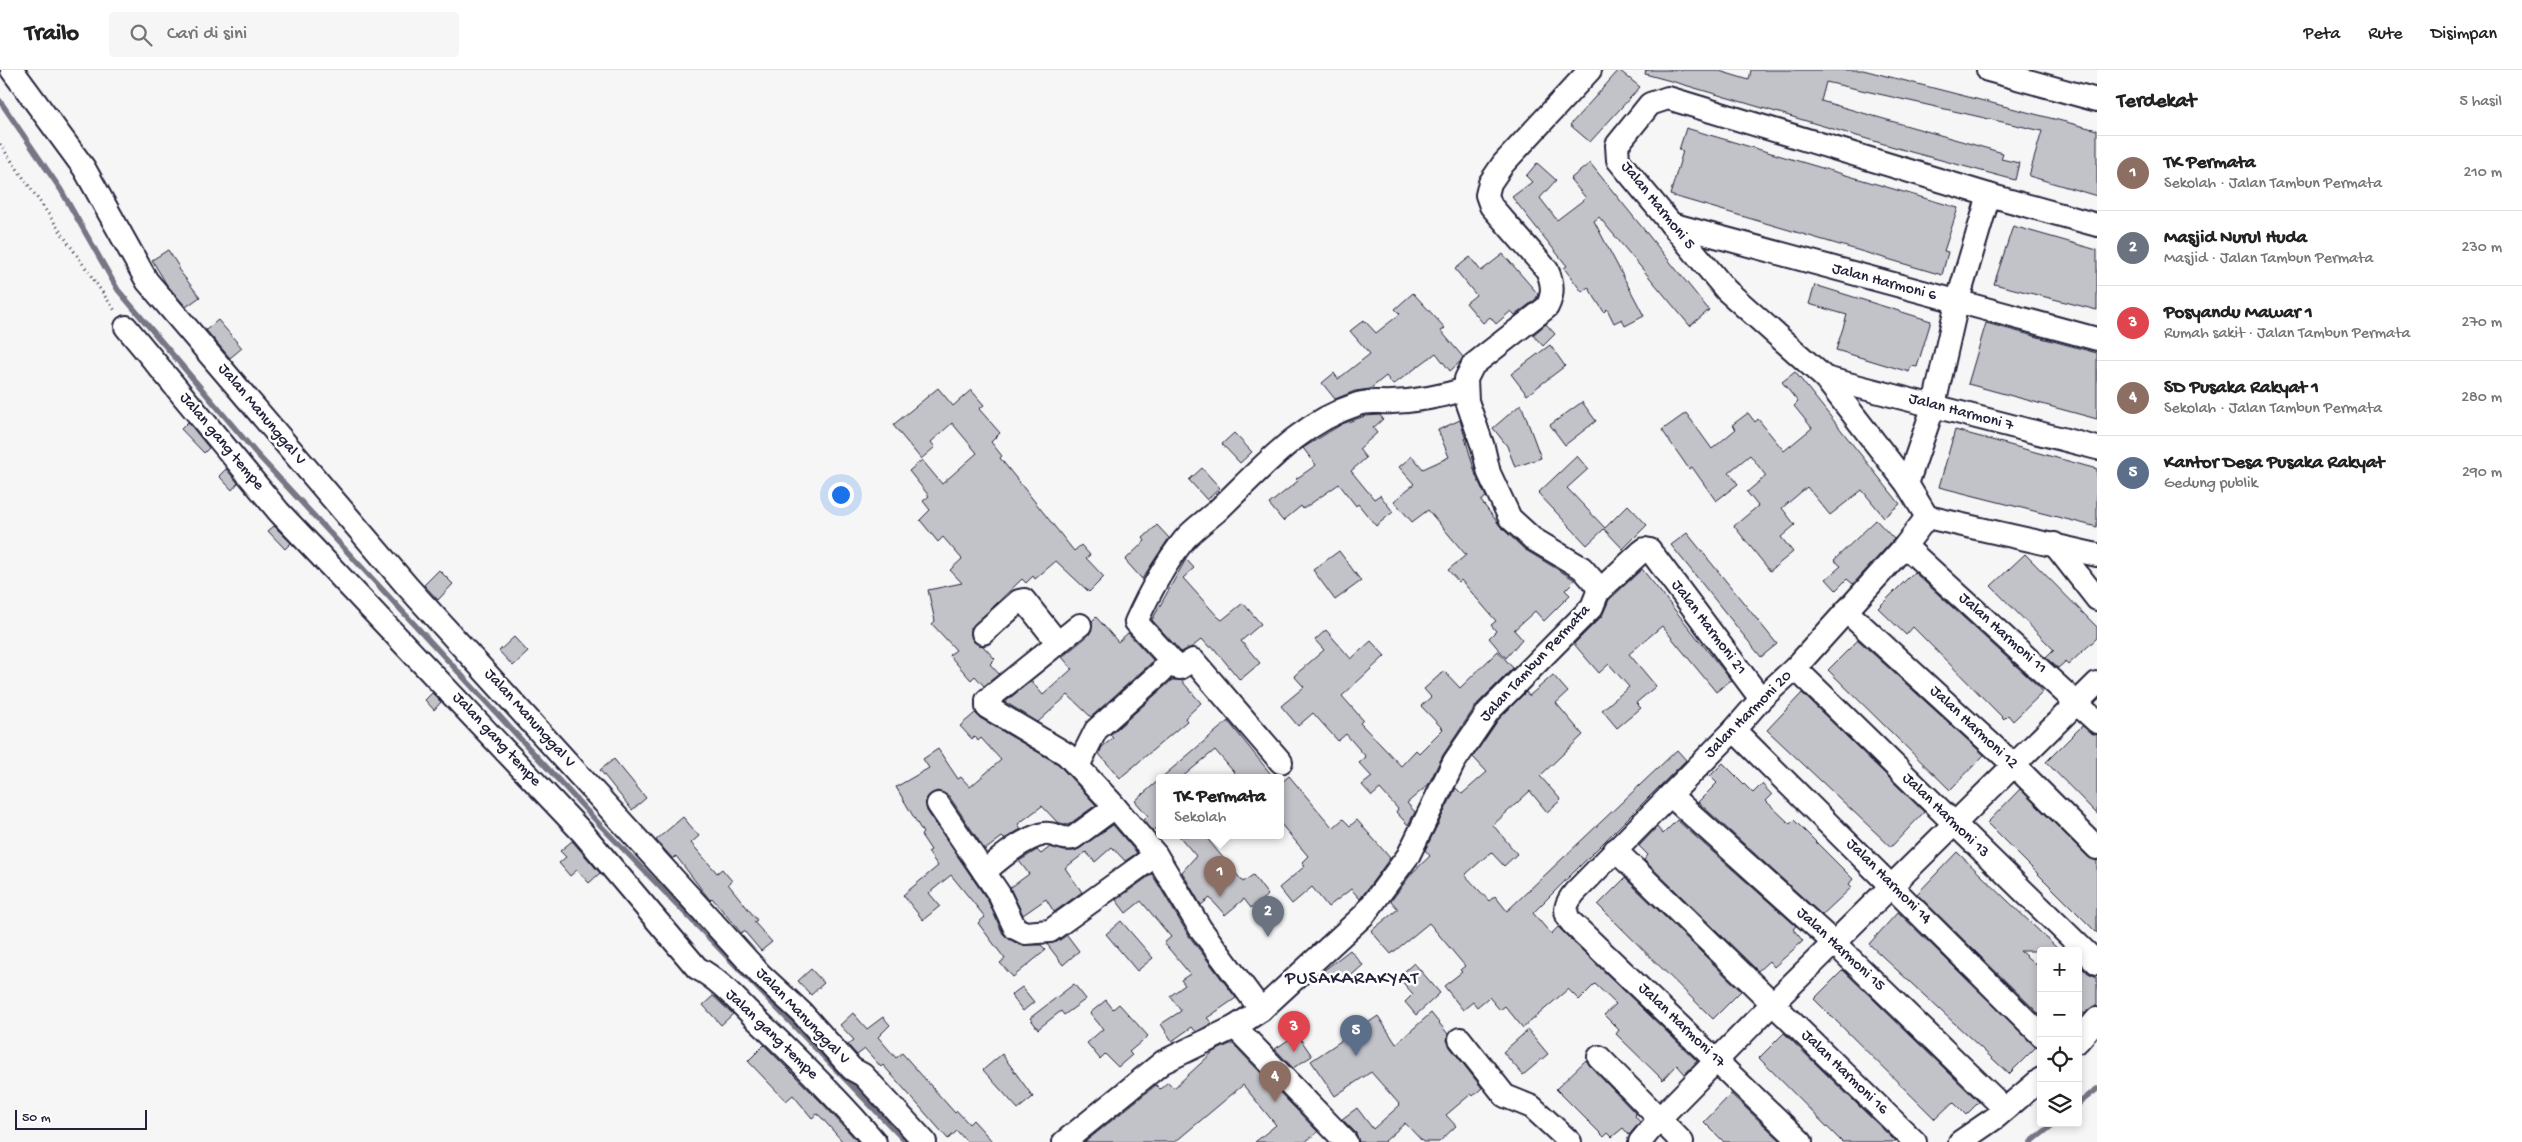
<!DOCTYPE html>
<html lang="id">
<meta charset="utf-8">
<style>
body{margin:0;font-family:"Gochi Hand",sans-serif;background:#f6f6f6;color:#222}
.controls{position:absolute;right:15px;bottom:15px;display:grid;overflow:hidden;border-radius:5px;box-shadow:0 2px 8px #0003}
.controls button{width:45px;height:45px;display:grid;place-items:center;padding:0;border:0;border-bottom:1px solid #e0e0e0;background:#fff;color:#222;font:25px sans-serif}
.scale{position:absolute;left:15px;bottom:12px;width:132px;box-sizing:border-box;padding-left:5px;border:2px solid #22223b;border-top:0;font-size:14px;line-height:18px;white-space:nowrap;color:#22223b;-webkit-text-stroke:4px #fff;paint-order:stroke}
.you{position:absolute;left:840px;top:424px;width:18px;height:18px;margin:-12px;border:4px solid #fff;border-radius:50%;background:#1a73e8;box-shadow:0 0 0 8px #1a73e833}
.badge{display:grid;place-items:center;width:32px;height:32px;border-radius:50%;background:#1a73e8;color:#fff;font-size:16px;font-weight:700}
.pin{position:absolute;translate:-50% -41px;filter:drop-shadow(0 1px 2px #0008)}
.pin::after{content:'';position:absolute;top:26px;width:18px;height:15px;background:inherit;clip-path:polygon(0 0,100% 0,50% 100%)}
.popup{position:absolute;left:1156px;top:704px;width:128px;height:65px;box-sizing:border-box;display:grid;place-content:center;border-radius:5px;background:#fff;filter:drop-shadow(0 1px 4px #0005);font-size:16px;white-space:nowrap;color:#767676}
.popup b{font-size:19px;color:#222}
.popup::after{content:'';position:absolute;left:50%;top:100%;margin-left:-10px;border:10px solid transparent;border-top-color:#fff}
.list{margin:0;padding:0;list-style:none}
h2{display:flex;justify-content:space-between;align-items:center;height:65px;margin:0;padding:0 20px;font-size:21px}
h2 small{font-size:16px;font-weight:400;color:#767676}
.list li{display:grid;grid-template-columns:32px 1fr auto;gap:15px;align-items:center;box-sizing:border-box;height:75px;padding:0 20px;border-top:1px solid #e0e0e0}
.list b{display:block;font-size:19px;white-space:nowrap}
.list p{margin:0;font-size:16px;white-space:nowrap;color:#767676}
.list em{font-size:16px;font-style:normal;color:#767676}
.icon{flex:none;width:28px;height:28px;fill:none;stroke:currentColor;stroke-width:2;stroke-linecap:round;stroke-linejoin:round}
.map{position:relative;flex:none;width:2097px;height:1072px;overflow:hidden}
header{display:flex;align-items:center;gap:30px;box-sizing:border-box;height:70px;padding:0 25px;background:#fff;border-bottom:1px solid #e0e0e0}
header strong{font-size:24px}
nav{display:flex;gap:28px;margin-inline-start:auto;font-size:18px}
.search{width:350px;height:45px;background:#f6f6f6;display:flex;align-items:center;gap:12px;box-sizing:border-box;padding:0 18px;border-radius:5px;color:#767676;font-size:19px}
main{display:flex}
aside{flex:1;background:#fff}
.map>svg:first-child{display:block}
.lines{fill:none;stroke-linecap:round;stroke-linejoin:round}
.stream{stroke:#767685;stroke-width:5.5}
.building{fill:#c2c2c9;stroke:#22223b}
.minor-casing{stroke:#22223b;stroke-width:26}
.path{stroke:#22223b;stroke-width:3;stroke-dasharray:1 4;stroke-linecap:butt}
.minor{stroke:#fff;stroke-width:22}
.labels{text-anchor:middle;dominant-baseline:central;stroke-width:5;stroke-linejoin:round;paint-order:stroke}
.street-label{font-size:16px;fill:#22223b;stroke:#fff}
.quarter-label{font-size:19px;letter-spacing:1px;fill:#22223b;stroke:#fff}
</style>
<header>
<strong>Trailo</strong>
<div class="search"><svg class="icon" aria-label="search" viewBox="0 0 24 24"><circle cx="10" cy="10" r="6"/><path d="M15 15l6 6"/></svg>Cari di sini</div>
<nav><a>Peta</a><a>Rute</a><a>Disimpan</a></nav>
</header>
<main>
<div class="map">
<svg width="2097" height="1072" viewBox="0 0 2097 1072">
<rect width="100%" height="100%" fill="#f6f6f7"/>
<filter id="ink" filterUnits="userSpaceOnUse"><feTurbulence type="fractalNoise" baseFrequency=".02" numOctaves="2"/><feDisplacementMap in="SourceGraphic" scale="10" xChannelSelector="R" yChannelSelector="G"/><feConvolveMatrix kernelMatrix="1 2 1 2 8 2 1 2 1" color-interpolation-filters="sRGB"/></filter>
<g filter="url(#ink)">
<g class="lines">
<g class="stream">
<polyline points="0,31 61,120 118,220 255,382 601,756 906,1072"/>
<polyline points="2078,1034 2097,1019"/>
<polyline points="2031,1072 2055,1053"/>
</g>
</g>
<g class="building">
<polygon points="1619,0 1640,17 1590,72 1570,55"/>
<polygon points="1646,0 1716,0 1749,10 1751,0 1863,0 2097,60 2097,126 2029,106 2042,61 1826,12 1821,31 2003,83 2001,89 2019,93 2015,110 1911,82 1678,13 1645,4"/>
<polygon points="1686,58 1958,138 1944,181 1948,182 1942,205 1670,125 1683,81 1679,80"/>
<polygon points="1537,93 1556,110 1540,128 1557,150 1586,128 1570,109 1590,93 1709,240 1690,256 1599,147 1594,151 1644,246 1625,256 1622,249 1614,253 1607,239 1604,242 1588,217 1582,222 1564,198 1567,196 1512,127 1532,112 1526,106"/>
<polygon points="2013,156 2097,180 2097,240 1994,214"/>
<polygon points="168,180 179,197 178,199 200,227 186,237 167,215 152,190"/>
<polygon points="1503,184 1538,224 1536,229 1515,245 1511,241 1496,254 1490,247 1483,253 1466,233 1476,225 1455,199 1470,187 1481,201"/>
<polygon points="1815,215 1931,251 1917,297 1911,296 1909,302 1836,280 1847,245 1809,234"/>
<polygon points="1413,223 1445,258 1441,261 1463,287 1460,292 1450,301 1436,283 1393,315 1386,306 1370,319 1355,321 1335,329 1322,313 1334,303 1338,309 1370,284 1350,261 1364,250 1376,263 1400,244 1395,239"/>
<polygon points="218,250 242,278 230,288 206,260"/>
<polygon points="1986,253 2097,283 2097,349 1968,314"/>
<polygon points="1546,254 1555,264 1543,276 1533,265"/>
<polygon points="1550,275 1565,296 1527,325 1511,304"/>
<polygon points="1795,302 1900,434 1884,447 1862,420 1830,445 1807,417 1782,438 1795,455 1781,467 1793,482 1770,501 1734,456 1758,436 1747,422 1766,406 1750,385 1729,402 1738,414 1716,431 1692,397 1689,399 1662,360 1686,343 1712,379 1736,359 1732,355 1748,343 1755,352 1758,349 1784,381 1812,358 1794,336 1798,332 1782,312"/>
<polygon points="938,318 953,336 971,320 984,335 979,339 1000,363 991,372 1002,386 1000,388 1074,481 1081,475 1090,485 1086,488 1104,507 1089,522 1056,491 1035,509 1033,506 1026,513 1022,509 971,558 973,571 983,576 995,589 990,594 999,604 984,616 975,606 971,610 949,585 956,580 932,554 935,551 928,520 962,513 950,500 962,489 943,467 938,472 920,450 930,440 923,431 929,426 909,401 922,390 942,414 977,383 952,353 931,372 935,377 921,389 893,355"/>
<polygon points="1582,332 1596,351 1565,375 1550,355"/>
<polygon points="1521,334 1541,388 1515,397 1507,376 1493,358"/>
<polygon points="1380,345 1383,349 1373,358 1377,363 1359,379 1366,388 1351,401 1374,429 1380,425 1393,442 1376,456 1358,434 1356,436 1339,414 1303,439 1301,436 1283,451 1269,434 1298,411 1296,409 1316,395 1303,378 1342,354 1365,346"/>
<polygon points="1460,350 1476,406 1486,427 1481,431 1501,457 1524,479 1575,510 1565,520 1570,525 1544,551 1535,541 1514,560 1522,569 1506,588 1489,568 1496,561 1491,555 1496,551 1461,510 1459,512 1448,500 1466,485 1428,440 1412,452 1394,431 1414,414 1399,397 1412,386 1423,399 1449,387 1438,360"/>
<polygon points="188,352 209,378 204,383 181,359"/>
<polygon points="1955,360 2097,399 2097,457 1939,417"/>
<polygon points="1234,363 1252,382 1240,393 1222,374"/>
<polygon points="1577,386 1588,399 1567,418 1605,458 1628,435 1647,455 1623,479 1604,459 1587,475 1538,423"/>
<polygon points="1202,398 1220,418 1207,430 1189,410"/>
<polygon points="226,399 238,413 232,420 219,406"/>
<polygon points="1876,450 1894,469 1853,514 1847,509 1836,520 1826,509 1841,496 1834,490"/>
<polygon points="1157,455 1169,468 1142,509 1125,490 1145,471 1143,468"/>
<polygon points="274,456 291,473 285,479 268,461"/>
<polygon points="1687,463 1777,574 1761,587 1671,475"/>
<polygon points="1339,481 1361,511 1335,530 1313,500"/>
<polygon points="2025,484 2097,557 2097,568 2068,595 2065,592 2058,598 2046,588 2054,580 1991,516"/>
<polygon points="1186,489 1194,498 1183,508 1218,547 1222,550 1243,533 1261,554 1241,571 1260,593 1240,610 1212,576 1210,578 1202,569 1192,577 1181,582 1152,550"/>
<polygon points="1642,499 1731,610 1716,622 1662,556 1629,584 1656,616 1636,633 1641,638 1617,658 1602,640 1629,617 1609,594 1599,603 1574,574 1602,546 1609,530"/>
<polygon points="439,500 453,514 438,530 424,515"/>
<polygon points="1914,502 2039,617 2043,622 2013,651 2008,645 2004,649 1913,557 1906,565 1878,538"/>
<polygon points="1096,547 1118,572 1128,563 1153,590 1151,593 1091,647 1068,625 1038,652 1005,632 1031,611 1043,625 1072,599 1062,587 1089,565 1092,559 1092,551"/>
<polygon points="1326,560 1351,589 1371,571 1385,586 1342,626 1363,650 1360,653 1401,696 1416,680 1419,683 1443,659 1421,636 1431,627 1424,619 1444,601 1460,618 1498,581 1513,598 1477,634 1443,685 1428,715 1407,733 1415,742 1408,755 1396,742 1398,739 1380,719 1372,726 1362,715 1372,707 1359,693 1366,687 1346,664 1338,671 1313,643 1298,656 1281,636 1304,617 1294,606 1324,580 1315,570"/>
<polygon points="514,567 528,582 513,596 499,581"/>
<polygon points="1858,570 1984,685 1950,720 1828,600"/>
<polygon points="1553,605 1568,622 1556,633 1583,665 1540,706 1561,730 1547,742 1530,721 1493,755 1517,784 1504,796 1491,782 1465,805 1489,831 1495,826 1507,841 1677,680 1686,690 1533,843 1551,864 1558,857 1697,991 1685,1004 1677,995 1663,1010 1616,964 1619,960 1604,945 1616,934 1595,914 1579,930 1568,919 1523,958 1505,936 1500,940 1489,927 1477,937 1473,932 1463,940 1444,916 1462,902 1460,900 1465,896 1429,853 1391,884 1371,861 1398,839 1391,831 1412,803 1430,786 1425,780 1456,718 1462,724 1487,702 1473,687 1498,650 1526,622 1529,626"/>
<polygon points="1172,610 1181,610 1201,633 1185,648 1187,651 1120,708 1099,684 1102,677 1113,668 1110,665"/>
<polygon points="432,623 441,632 434,640 425,630"/>
<polygon points="1802,623 1924,742 1891,777 1767,660"/>
<polygon points="975,643 980,648 1058,694 1096,735 1068,755 1057,752 1042,736 1018,754 1021,759 1004,769 1002,767 985,780 949,726 937,721 926,729 927,741 988,831 1003,864 1019,875 1041,875 1046,880 1013,907 1000,893 1005,889 978,853 985,847 951,805 929,823 940,836 923,850 903,825 938,796 928,782 931,780 921,765 923,763 896,717 929,698 923,689 938,679 958,709 961,707 970,717 1001,690 981,668 978,671 975,666 972,669 960,656"/>
<polygon points="1228,651 1274,708 1239,708 1215,680 1181,708 1161,708"/>
<polygon points="2082,656 2097,665 2097,744 2046,692"/>
<polygon points="614,689 646,728 632,740 600,700"/>
<polygon points="1723,693 1753,723 1762,714 1772,725 1766,731 1790,754 1794,750 1853,809 1849,814 1852,817 1822,845 1698,732 1717,713 1710,706"/>
<polygon points="1289,706 1333,758 1343,749 1350,756 1357,750 1390,788 1360,829 1351,819 1328,837 1312,817 1292,834 1279,818 1305,796 1302,792 1308,786 1280,753 1280,714"/>
<polygon points="1160,709 1160,760 1158,757 1153,761 1144,750 1148,746 1135,731"/>
<polygon points="2020,719 2088,787 2097,791 2097,863 1987,753"/>
<polygon points="683,747 699,766 691,773 717,803 722,799 732,811 728,814 757,850 754,852 772,872 761,881 744,861 741,863 712,828 710,830 706,825 676,786 673,789 656,770"/>
<polygon points="1677,750 1796,856 1793,859 1803,871 1774,897 1769,891 1758,901 1644,790 1648,785 1639,776 1657,757 1663,764"/>
<polygon points="1113,755 1137,783 1125,791 1112,777 1095,792 1086,782 1065,798 1082,822 1054,842 1046,829 1023,845 1010,818 1029,804 1019,791 1037,780 1041,784 1050,777 1064,781 1075,781"/>
<polygon points="1179,766 1205,766 1243,812 1253,805 1268,825 1251,838 1244,829 1225,845 1210,828 1201,835 1182,802 1196,786"/>
<polygon points="572,771 600,803 589,813 577,800 570,806 559,793 566,787 560,781"/>
<polygon points="1957,782 2060,881 2020,881 2041,899 2041,946 1917,824"/>
<polygon points="1152,804 1189,866 1236,928 1207,948 1212,953 1196,962 1192,957 1172,971 1161,954 1181,941 1170,926 1185,915 1181,910 1190,904 1164,873 1171,867 1141,831 1126,843 1116,830"/>
<polygon points="1625,808 1741,921 1713,949 1598,835"/>
<polygon points="1898,842 2036,977 2009,1004 1869,874"/>
<polygon points="1121,851 1153,888 1137,901 1106,864"/>
<polygon points="1067,865 1079,881 1063,895 1047,874 1057,872"/>
<polygon points="1350,880 1363,895 1345,911 1341,906 1333,913 1323,901"/>
<polygon points="1414,893 1440,923 1416,945 1405,932 1413,924 1398,907"/>
<polygon points="2078,893 2088,903 2097,907 2097,935 2084,944 2078,937"/>
<polygon points="811,899 824,913 811,925 798,911"/>
<polygon points="1843,900 1979,1032 1966,1045 1953,1032 1935,1049 1814,929"/>
<polygon points="1074,914 1086,929 1064,945 1061,941 1038,959 1030,948"/>
<polygon points="1022,917 1034,932 1023,941 1011,925"/>
<polygon points="713,926 733,944 721,955 703,935"/>
<polygon points="1106,930 1113,939 1119,934 1148,966 1129,982 1132,985 1118,997 1105,984 1100,989 1087,973 1103,959 1090,943"/>
<polygon points="853,943 867,959 883,947 890,955 878,967 896,988 902,983 955,1043 957,1041 969,1054 973,1050 993,1072 967,1072 957,1061 948,1069 883,995 881,997 865,979 857,985 848,975 854,970 840,955"/>
<polygon points="1431,943 1448,964 1447,970 1450,977 1482,1018 1473,1026 1471,1024 1446,1045 1456,1056 1439,1072 1423,1072 1405,1053 1384,1072 1359,1072 1356,1063 1342,1049 1357,1038 1373,1059 1400,1035 1371,1002 1335,1026 1311,991 1378,946 1396,974"/>
<polygon points="1528,960 1548,984 1523,1005 1503,982"/>
<polygon points="1784,963 1896,1072 1842,1072 1759,988"/>
<polygon points="1297,964 1312,986 1293,998 1275,979"/>
<polygon points="1230,974 1233,974 1318,1062 1305,1072 1255,1072 1276,1055 1243,1015 1175,1072 1085,1072 1156,1015 1160,1019 1168,1012 1174,1018 1213,982"/>
<polygon points="764,975 821,1032 858,1072 843,1072 820,1046 817,1044 812,1048 793,1025 786,1031 748,991"/>
<polygon points="1002,984 1033,1027 1018,1039 983,1000"/>
<polygon points="1586,990 1590,996 1636,1044 1635,1046 1640,1052 1629,1065 1623,1058 1612,1067 1608,1063 1604,1067 1556,1019"/>
<polygon points="1731,1024 1782,1072 1724,1072 1704,1052"/>
</g>
<g class="lines">
<defs>
<g id="minor">
<polyline points="12,0 84,98 147,211 407,516 760,904 801,942 852,999 863,1005 925,1072"/>
<polyline points="1988,0 2097,30"/>
<polyline points="1671,154 2097,269"/>
<path d="M 126,257 L 279,442 L 582,762 L 697,898 C 718,909 735,928 752,945 C 795,986 837,1027 875,1072"/>
<polyline points="1825,308 2097,378"/>
<polyline points="1907,414 1934,335 1957,233 1989,125"/>
<polyline points="1927,447 1907,414 1825,308 1726,220 1618,90 1617,75 1650,34 1668,28 1989,125 2097,155"/>
<polyline points="1927,447 2097,485"/>
<polyline points="2054,474 2097,529"/>
<polyline points="1905,476 2097,652"/>
<polyline points="1655,487 1761,629"/>
<polyline points="1598,522 1641,482 1645,479 1650,480"/>
<polyline points="1846,541 2015,696 2097,778"/>
<polyline points="1080,555 987,630 987,637 1066,684 1110,731 1156,785 1200,858 1261,940"/>
<polyline points="983,563 1019,531 1024,530 1058,573"/>
<polyline points="1166,595 1180,598 1193,590 1281,692"/>
<polyline points="1795,598 2097,893"/>
<polyline points="1734,660 2041,965"/>
<path d="M 1078,696 L 1096,660 L 1161,602 L 1170,589 L 1136,552 C 1149,523 1164,495 1184,470 C 1193,459 1207,450 1218,440 C 1261,399 1299,353 1358,334 C 1370,330 1380,333 1392,332 C 1417,331 1443,326 1466,319"/>
<polyline points="1670,725 1834,873 2005,1039"/>
<polyline points="938,734 999,824 1015,858 1025,863 1050,861 1156,785"/>
<polyline points="1615,780 1915,1072"/>
<path d="M 984,802 C 1001,788 1021,770 1043,764 C 1055,762 1062,771 1073,768 L 1115,737"/>
<polyline points="1235,957 1346,1072"/>
<polyline points="1460,969 1505,1026 1532,1037 1570,1072"/>
<polyline points="2078,971 2097,949"/>
<polyline points="1599,987 1682,1072"/>
<path d="M 1064,1072 L 1163,992 L 1235,957 L 1261,940 L 1364,845 L 1408,786 L 1454,692 L 1488,642 L 1592,537 L 1598,522 L 1596,514 L 1582,498 L 1533,469 L 1510,448 L 1489,403 L 1483,377 L 1467,331 L 1466,309 L 1473,295 L 1547,237 C 1554,224 1553,213 1547,200 L 1491,136 L 1487,125 L 1490,113 L 1503,94 L 1590,0"/>
<polyline points="1640,1072 1659,1049 1773,933 2097,613"/>
<path d="M 1801,1072 L 1572,853 C 1562,842 1566,833 1575,822 L 1734,660 L 1761,629 L 1795,598 L 1905,476 L 1927,447"/>
<polyline points="1960,1072 1995,1048 2041,1009"/>
</g>
</defs>
<use href="#minor" class="minor-casing"/>
<polyline class="path" points="0,74 116,242"/>
<use href="#minor" class="minor"/>
</g>
</g>
<g class="labels">
<g class="street-label">
<text transform="translate(1657 136) rotate(51)">Jalan Harmoni 5</text>
<text transform="translate(1884 213) rotate(15)">Jalan Harmoni 6</text>
<text transform="translate(1961 343) rotate(15)">Jalan Harmoni 7</text>
<text transform="translate(261 345) rotate(50)">Jalan Manunggal V</text>
<text transform="translate(221 372) rotate(50)">Jalan gang tempe</text>
<text transform="translate(1708 558) rotate(53)">Jalan Harmoni 21</text>
<text transform="translate(2002 564) rotate(42)">Jalan Harmoni 11</text>
<text transform="translate(1536 594) rotate(-47)">Jalan Tambun Permata</text>
<text transform="translate(1749 645) rotate(-45)">Jalan Harmoni 20</text>
<text transform="translate(529 649) rotate(48)">Jalan Manunggal V</text>
<text transform="translate(1973 658) rotate(43)">Jalan Harmoni 12</text>
<text transform="translate(496 670) rotate(47)">Jalan gang tempe</text>
<text transform="translate(1945 746) rotate(44)">Jalan Harmoni 13</text>
<text transform="translate(1888 812) rotate(45)">Jalan Harmoni 14</text>
<text transform="translate(1840 880) rotate(43)">Jalan Harmoni 15</text>
<text transform="translate(802 947) rotate(46)">Jalan Manunggal V</text>
<text transform="translate(1681 956) rotate(44)">Jalan Harmoni 17</text>
<text transform="translate(771 965) rotate(44)">Jalan gang tempe</text>
<text transform="translate(1844 1003) rotate(44)">Jalan Harmoni 16</text>
</g>
<g class="quarter-label">
<text x="1352" y="909">PUSAKARAKYAT</text>
</g>
</g>
</svg>
<div class="controls">
<button>+</button>
<button>−</button>
<button><svg class="icon" aria-label="locate" viewBox="0 0 24 24"><circle cx="12" cy="12" r="6"/><path d="M12 2v4M12 18v4M2 12h4M18 12h4"/></svg></button>
<button><svg class="icon" aria-label="layers" viewBox="0 0 24 24"><path d="M12 4l9 5-9 5-9-5zM3 14l9 5 9-5"/></svg></button>
</div>
<div class="scale">50 m</div>
<div class="you"></div>
<div class="pin badge" style="left:1220px;top:827px;background:#8d6e63">1</div>
<div class="popup"><b>TK Permata</b>Sekolah</div>
<div class="pin badge" style="left:1268px;top:867px;background:#6b7280">2</div>
<div class="pin badge" style="left:1294px;top:982px;background:#e0444e">3</div>
<div class="pin badge" style="left:1275px;top:1032px;background:#8d6e63">4</div>
<div class="pin badge" style="left:1356px;top:986px;background:#5c6f8a">5</div>
</div>
<aside>
<h2>Terdekat<small>5 hasil</small></h2>
<ul class="list">
<li><span class="badge" style="background:#8d6e63">1</span><div><b>TK Permata</b><p>Sekolah · Jalan Tambun Permata</p></div><em>210 m</em></li>
<li><span class="badge" style="background:#6b7280">2</span><div><b>Masjid Nurul Huda</b><p>Masjid · Jalan Tambun Permata</p></div><em>230 m</em></li>
<li><span class="badge" style="background:#e0444e">3</span><div><b>Posyandu Mawar 1</b><p>Rumah sakit · Jalan Tambun Permata</p></div><em>270 m</em></li>
<li><span class="badge" style="background:#8d6e63">4</span><div><b>SD Pusaka Rakyat 1</b><p>Sekolah · Jalan Tambun Permata</p></div><em>280 m</em></li>
<li><span class="badge" style="background:#5c6f8a">5</span><div><b>Kantor Desa Pusaka Rakyat</b><p>Gedung publik</p></div><em>290 m</em></li>
</ul>
</aside>
</main>
